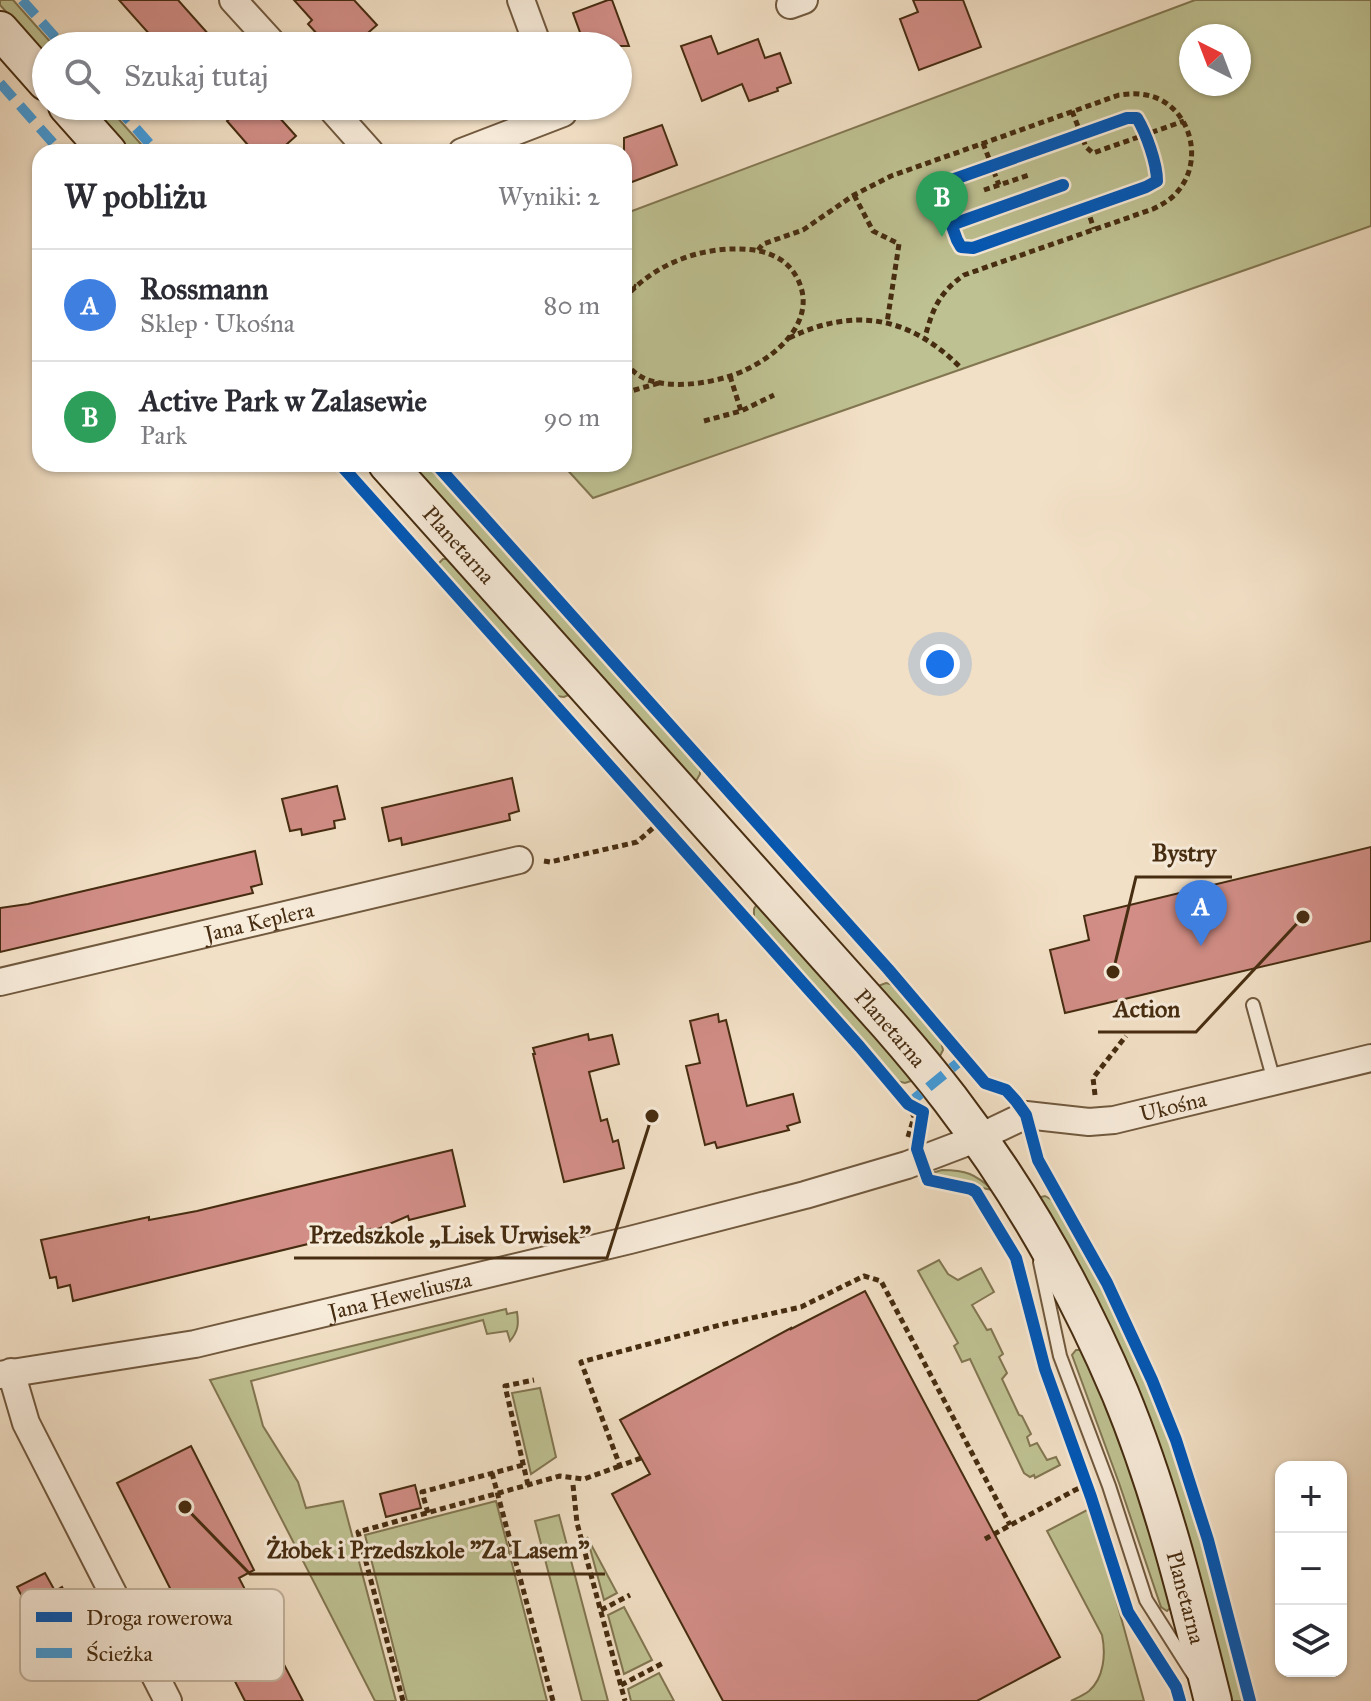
<!DOCTYPE html>
<html lang="pl">
<meta charset="utf-8">
<style>
body{margin:0;font-family:"IM FELL Great Primer",serif;background:#f2f2f3;color:#2b2b33}
.controls{position:absolute;right:24px;bottom:24px;display:grid;overflow:hidden;border-radius:16px;box-shadow:0 2px 6px #0004}
.controls button{width:72px;height:72px;display:grid;place-items:center;padding:0;border:0;border-bottom:2px solid #e1e1e2;background:#fff;color:#2b2b33;font:40px sans-serif}
.compass{position:absolute;left:1179px;top:24px;width:72px;height:72px;border-radius:50%;background:#fff;box-shadow:0 2px 6px #0004;rotate:318deg}
.you{position:absolute;left:940px;top:664px;width:28px;height:28px;margin:-20px;border:6px solid #fff;border-radius:50%;background:#1a73e8;box-shadow:0 0 0 12px #1a73e833}
.badge{display:grid;place-items:center;width:52px;height:52px;border-radius:50%;background:#db2777;color:#fff;font-size:26px;font-weight:700}
.pin{position:absolute;translate:-50% -66px;filter:drop-shadow(0 2px 4px #0008)}
.pin::after{content:'';position:absolute;top:42px;width:28px;height:24px;background:inherit;clip-path:polygon(0 0,100% 0,50% 100%)}
.list{margin:0;padding:0;list-style:none}
h2{display:flex;justify-content:space-between;align-items:center;height:104px;margin:0;padding:0 32px;font-size:34px}
h2 small{font-size:26px;font-weight:400;color:#7c7c81}
.list li{display:grid;grid-template-columns:52px 1fr auto;gap:24px;align-items:center;box-sizing:border-box;height:112px;padding:0 32px;border-top:2px solid #e1e1e2}
.list b{display:block;font-size:30px;white-space:nowrap}
.list p{margin:0;font-size:26px;white-space:nowrap;color:#7c7c81}
.list em{font-size:26px;font-style:normal;color:#7c7c81}
.icon{flex:none;width:44px;height:44px;fill:none;stroke:currentColor;stroke-width:2;stroke-linecap:round;stroke-linejoin:round}
.map{position:relative;flex:none;width:1371px;height:1701px;overflow:hidden}
.search{position:absolute;background:#fff;box-shadow:0 2px 6px #0004;left:32px;top:32px;width:600px;height:88px;display:flex;align-items:center;gap:20px;box-sizing:border-box;padding:0 28px;border-radius:44px;color:#7c7c81;font-size:30px}
.panel{position:absolute;background:#fff;box-shadow:0 2px 6px #0004;left:32px;top:144px;width:600px;height:328px;border-radius:24px}
.map>svg:first-child{display:block}
.green{fill:#bec192;stroke:#827651;stroke-width:2;fill-rule:evenodd}
.building{fill:#d18d86;stroke:#462c10;stroke-width:2}
.lines{fill:none;stroke-linecap:round;stroke-linejoin:round}
.lane-casing{stroke:#71593e;stroke-width:16}
.street-casing{stroke:#71593e;stroke-width:30}
.secondary-casing{stroke:#462c10;stroke-width:40}
.path{stroke:#462c10;stroke-width:5;stroke-dasharray:6 4;stroke-linecap:butt}
.lane{stroke:#f7ebda;stroke-width:12}
.street{stroke:#f7ebda;stroke-width:26}
.secondary{stroke:#f7ebda;stroke-width:36}
.quiet{stroke:#409cde;stroke-width:10;stroke-dasharray:20 10;stroke-linecap:butt}
.cycleway-casing{stroke:#f7ebda;stroke-width:17}
.cycleway{stroke:#0057b8;stroke-width:12}
.labels{text-anchor:middle;dominant-baseline:central;stroke-width:6;stroke-linejoin:round;paint-order:stroke}
.street-label{font-size:22px;fill:#462c10;stroke:#f7ebda}
.key{fill:#f7ebda;stroke:#c2b29d;stroke-width:2}
.key-label{font-size:22px;fill:#462c10}
.leader{fill:none;stroke:#462c10;stroke-width:3}
.callout-dot{fill:#462c10;stroke:#f7ebda;stroke-width:3}
.callout-label{font-size:24px;text-anchor:middle;font-weight:bold;fill:#462c10;stroke:#f7ebda;stroke-width:6;stroke-linejoin:round;paint-order:stroke}
</style>
<div class="map">
<svg width="1371" height="1701" viewBox="0 0 1371 1701">
<rect width="100%" height="100%" fill="#f2e0c6"/>
<filter id="stains"><feTurbulence type="fractalNoise" baseFrequency=".0025" numOctaves="4"/><feColorMatrix values="0 0 0 0 .2 0 0 0 0 .09 0 0 0 0 .02 0 0 0 .5 -.17"/></filter>
<radialGradient id="worn" r=".72"><stop offset=".6" stop-color="#630" stop-opacity="0"/><stop offset="1" stop-color="#630" stop-opacity=".3"/></radialGradient>
<g class="green">
<polygon points="0,0 13,0 54,46 46,46 46,56 0,5"/>
<path d="M 1195,0 L 1371,0 L 1371,226 L 593,498 L 562,464 L 624,464 L 624,214 ZM 1191,36 L 1239,36 L 1239,84 L 1191,84 Z"/>
<polygon points="90,106 107,106 148,152 131,152"/>
<polygon points="410,464 427,464 700,769 700,774 695,783"/>
<polygon points="443,559 451,559 571,694 564,697 556,696 438,564"/>
<polygon points="758,902 914,1080 905,1083 897,1081 754,917 754,909"/>
<polygon points="886,983 894,985 941,1041 943,1050 939,1058 878,986"/>
<path d="M 942,1170 C 966,1170 975,1174 993,1190 L 934,1179 L 932,1173 Z"/>
<path d="M 1045,1196 L 1054,1201 C 1101,1279 1146,1368 1174,1454 C 1201,1535 1222,1618 1243,1701 L 1232,1701 L 1186,1533 L 1037,1198 Z"/>
<polygon points="939,1260 948,1274 958,1280 981,1268 994,1292 972,1305 987,1330 991,1329 1003,1354 999,1357 1007,1373 1002,1379 1019,1415 1022,1416 1031,1434 1027,1437 1030,1446 1037,1443 1047,1460 1056,1457 1060,1465 1035,1478 1034,1475 1030,1477 1024,1473 970,1359 962,1362 954,1346 958,1343 918,1271"/>
<path d="M 506,1309 L 507,1314 L 517,1312 C 519,1325 518,1331 510,1341 L 507,1331 L 487,1334 L 483,1320 L 251,1381 L 263,1426 L 298,1482 L 306,1508 L 343,1501 L 396,1701 L 375,1701 L 210,1380 Z"/>
<polygon points="1076,1350 1081,1350 1104,1399 1133,1474 1172,1606 1167,1611 1161,1607 1119,1483 1072,1355"/>
<polygon points="540,1388 556,1457 531,1474 512,1393"/>
<polygon points="496,1501 547,1701 407,1701 365,1535"/>
<path d="M 1091,1508 L 1144,1701 L 1071,1701 C 1077,1698 1084,1695 1089,1691 C 1104,1678 1106,1654 1102,1635 L 1047,1531 Z"/>
<polygon points="559,1515 608,1701 582,1701 535,1521"/>
<polygon points="587,1537 617,1593 604,1600"/>
<polygon points="624,1607 652,1660 624,1674 608,1615"/>
<polygon points="659,1673 674,1701 631,1701 628,1689"/>
</g>
<g class="building">
<polygon points="119,0 178,0 219,46 160,46"/>
<polygon points="294,0 354,0 377,25 353,46 328,46 308,24 312,20"/>
<polygon points="608,0 612,0 629,46 585,46 573,13"/>
<polygon points="913,0 963,0 981,47 919,70 900,19 918,12"/>
<polygon points="711,36 718,54 758,39 765,58 780,53 791,83 777,88 778,91 749,101 742,84 702,101 681,46"/>
<polygon points="244,106 269,106 296,136 278,152 254,152 227,121"/>
<polygon points="662,125 677,165 624,185 624,138"/>
<polygon points="512,778 519,811 509,814 510,820 402,845 401,838 389,841 382,808"/>
<polygon points="337,786 345,819 334,821 335,828 302,835 301,829 290,831 282,799"/>
<polygon points="1371,847 1371,941 1065,1013 1050,950 1089,940 1084,916"/>
<polygon points="255,851 262,884 251,887 253,893 0,952 0,908 28,904"/>
<polygon points="718,1014 719,1022 726,1020 747,1106 793,1094 800,1122 787,1126 789,1130 717,1148 715,1142 705,1145 686,1066 700,1063 690,1021"/>
<polygon points="588,1034 589,1040 612,1035 619,1064 589,1072 601,1121 607,1119 613,1142 618,1140 624,1168 564,1182 533,1054 535,1054 533,1048"/>
<polygon points="452,1150 465,1206 409,1220 408,1216 371,1232 370,1229 73,1301 70,1285 58,1288 56,1277 50,1278 41,1240 149,1217 149,1220 197,1211"/>
<polygon points="865,1291 1060,1657 977,1701 723,1701 612,1494 650,1474 620,1420 791,1328 791,1329"/>
<polygon points="191,1446 254,1570 239,1578 303,1701 245,1701 194,1601 180,1608 117,1483"/>
<polygon points="415,1485 421,1508 386,1517 380,1494"/>
<polygon points="45,1573 55,1591 62,1587 95,1651 54,1668 40,1640 44,1638 17,1587"/>
</g>
<g class="lines">
<defs>
<g id="lane">
<polyline points="1253,1005 1274,1081"/>
<polyline points="1040,1262 1060,1356 1109,1486 1146,1600 1193,1674"/>
</g>
<g id="street">
<polyline points="233,0 275,46"/>
<polyline points="521,0 538,46"/>
<polyline points="790,5 804,0"/>
<polyline points="329,106 370,152"/>
<polyline points="462,152 563,113 561,106"/>
<path id="s1" d="M 0,982 L 519,860"/>
<polyline points="11,1372 26,1423 168,1701"/>
<path id="s2" d="M 0,1375 L 195,1344 L 630,1240 L 805,1195 L 907,1165 L 978,1138 L 1026,1115 L 1089,1122 L 1114,1120 L 1371,1058"/>
</g>
<g id="secondary">
<polyline points="0,30 46,82"/>
<polyline points="67,106 108,152"/>
<path id="s3" d="M 387,464 L 888,1024 C 909,1048 930,1073 950,1099 C 1018,1188 1076,1289 1120,1393 C 1161,1492 1187,1597 1213,1701"/>
</g>
</defs>
<use href="#lane" class="lane-casing"/>
<use href="#street" class="street-casing"/>
<use href="#secondary" class="secondary-casing"/>
<g class="path">
<polyline points="1072,111 1086,147 1093,153 1184,121"/>
<polyline points="983,143 999,185"/>
<polyline points="984,190 1029,175"/>
<polyline points="854,195 873,231 899,244 887,323"/>
<polyline points="1087,208 1094,229"/>
<path d="M 758,250 L 763,244 L 803,230 L 854,195 L 891,176 L 1119,95 C 1133,93 1147,93 1161,100 C 1193,117 1202,163 1178,191 C 1172,199 1163,204 1153,209 L 964,275 C 939,293 933,308 925,337"/>
<polyline points="624,287 629,285 636,287"/>
<path d="M 624,299 C 650,268 691,250 732,249 C 756,248 783,253 796,276 C 823,323 768,365 727,377 C 703,384 673,388 648,380 C 638,376 631,370 624,362"/>
<path d="M 789,338 C 856,306 911,317 962,369"/>
<polyline points="730,376 741,411"/>
<polyline points="624,393 659,383"/>
<polyline points="704,421 741,411 774,395"/>
<polyline points="544,861 550,862 637,842 660,822"/>
<polyline points="1095,1095 1093,1078 1126,1036"/>
<polyline points="908,1137 914,1117 908,1104"/>
<polyline points="641,1458 620,1466 581,1362 720,1325 801,1307 864,1276 881,1281 1010,1525"/>
<polyline points="492,1473 553,1701"/>
<polyline points="528,1485 505,1386 534,1380"/>
<polyline points="573,1485 577,1523 625,1701"/>
<polyline points="428,1513 422,1492 523,1465"/>
<polyline points="985,1539 1075,1490 1087,1485"/>
<polyline points="601,1610 630,1595"/>
<polyline points="621,1685 665,1662"/>
<polyline points="403,1701 358,1532 560,1476 584,1479 620,1466"/>
</g>
<use href="#lane" class="lane"/>
<use href="#street" class="street"/>
<use href="#secondary" class="secondary"/>
<g class="quiet">
<polyline points="22,0 63,46"/>
<polyline points="0,83 61,152"/>
<polyline points="116,106 157,152"/>
<polyline points="906,1101 908,1104 964,1058"/>
</g>
<defs>
<g id="cycleway">
<path d="M 1127,118 L 1137,118 C 1146,133 1157,163 1157,181 L 1146,187 L 973,248 L 961,247 L 957,240 L 940,193 L 941,187 L 946,182 Z"/>
<polyline points="951,225 1063,185"/>
<polyline points="340,464 860,1047 908,1104 923,1112 917,1149 928,1180 971,1189 976,1192 1016,1258 1045,1369 1091,1497 1128,1612 1176,1687 1180,1701"/>
<polyline points="436,464 888,969 985,1083 1006,1090 1016,1101 1026,1115 1038,1160 1107,1283 1152,1380 1176,1440 1208,1540 1250,1701"/>
</g>
</defs>
<use href="#cycleway" class="cycleway-casing"/>
<use href="#cycleway" class="cycleway"/>
</g>
<g class="labels">
<g class="street-label">
<text stroke="none"><textPath href="#s3" startOffset="108">Planetarna</textPath></text>
<text stroke="none"><textPath href="#s1" startOffset="266">Jana Keplera</textPath></text>
<text stroke="none"><textPath href="#s3" startOffset="756">Planetarna</textPath></text>
<text stroke="none"><textPath href="#s2" startOffset="1210">Ukośna</textPath></text>
<text stroke="none"><textPath href="#s2" startOffset="408">Jana Heweliusza</textPath></text>
<text stroke="none"><textPath href="#s3" startOffset="1404">Planetarna</textPath></text>
</g>
</g>
<rect x="20" y="1589" width="264" height="92" rx="12" class="key"/>
<rect x="36" y="1612" width="36" height="10" fill="#0057b8"/>
<rect x="36" y="1648" width="36" height="10" fill="#409cde"/>
<g class="key-label">
<text x="86" y="1625">Droga rowerowa</text>
<text x="86" y="1661">Ścieżka</text>
</g>
<path class="leader" d="M1113 972L1136 877H1232M1303 917L1196 1032H1098M652 1116L607 1258H294M185 1507L250 1574H605"/>
<g class="callout-dot">
<circle cx="1113" cy="972" r="8"/>
<circle cx="1303" cy="917" r="8"/>
<circle cx="652" cy="1116" r="8"/>
<circle cx="185" cy="1507" r="8"/>
</g>
<g class="callout-label">
<text x="1184" y="861">Bystry</text>
<text x="1147" y="1017">Action</text>
<text x="450" y="1243">Przedszkole „Lisek Urwisek”</text>
<text x="428" y="1558">Żłobek i Przedszkole "Za Lasem"</text>
</g>
<rect width="100%" height="100%" filter="url(#stains)"/>
<rect width="100%" height="100%" fill="url(#worn)"/>
</svg>
<div class="controls">
<button>+</button>
<button>−</button>
<button><svg class="icon" aria-label="layers" viewBox="0 0 24 24"><path d="M12 4l9 5-9 5-9-5zM3 14l9 5 9-5"/></svg></button>
</div>
<svg class="compass" viewBox="-18 -18 36 36"><path d="M0-13l5 13h-10z" fill="#e53935"/><path d="M0 13l5-13h-10z" fill="#7c7c81"/></svg>
<div class="you"></div>
<div class="pin badge" style="left:1201px;top:946px;background:#3f7fe0">A</div>
<div class="pin badge" style="left:942px;top:237px;background:#2e9e5b">B</div>
<div class="search"><svg class="icon" aria-label="search" viewBox="0 0 24 24"><circle cx="10" cy="10" r="6"/><path d="M15 15l6 6"/></svg>Szukaj tutaj</div>
<section class="panel">
<h2>W pobliżu<small>Wyniki: 2</small></h2>
<ul class="list">
<li><span class="badge" style="background:#3f7fe0">A</span><div><b>Rossmann</b><p>Sklep · Ukośna</p></div><em>80 m</em></li>
<li><span class="badge" style="background:#2e9e5b">B</span><div><b>Active Park w Zalasewie</b><p>Park</p></div><em>90 m</em></li>
</ul>
</section>
</div>
